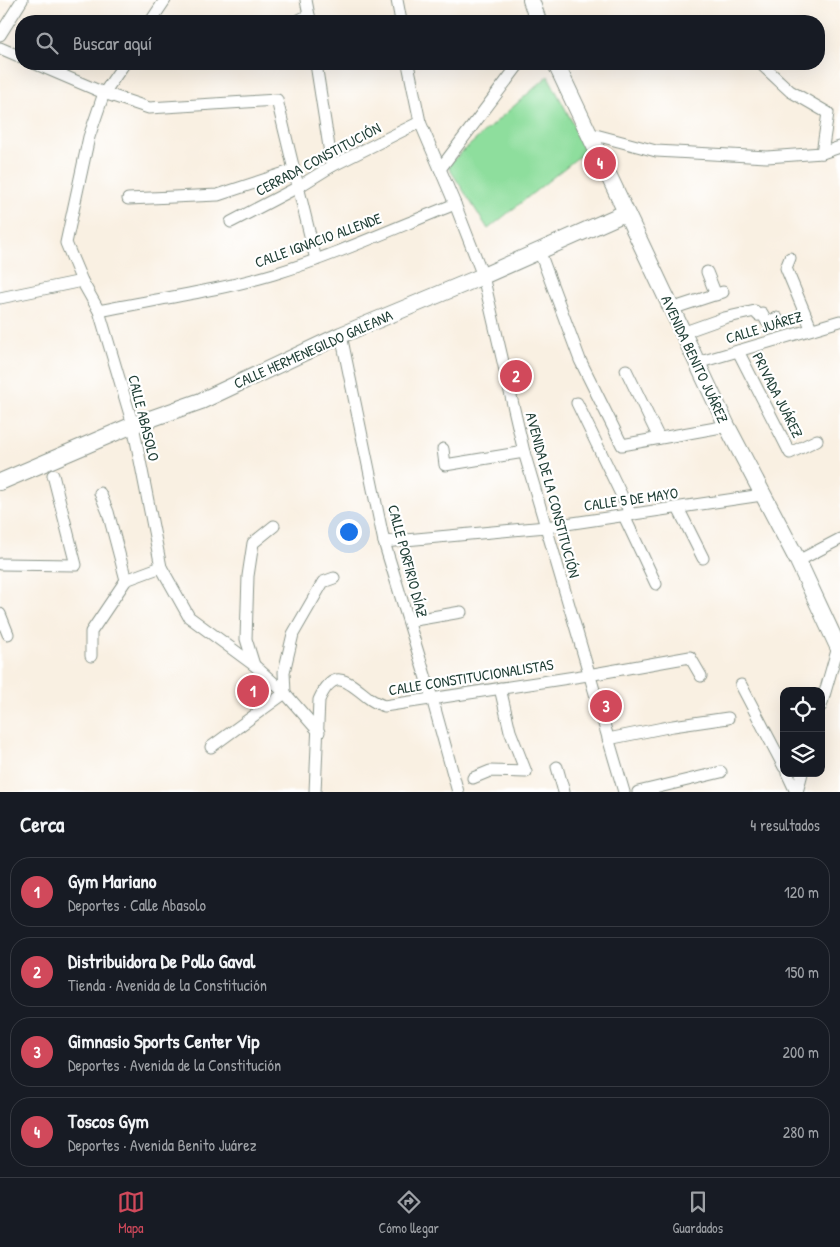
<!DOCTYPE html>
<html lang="es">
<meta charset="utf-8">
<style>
body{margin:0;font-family:"Patrick Hand",sans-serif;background:#242831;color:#f1f3f6}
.controls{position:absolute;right:15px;bottom:15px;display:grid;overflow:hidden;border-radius:10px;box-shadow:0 5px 20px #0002}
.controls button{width:45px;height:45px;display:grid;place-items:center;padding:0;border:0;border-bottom:1px solid #363941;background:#171b24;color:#f1f3f6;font:25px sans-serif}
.you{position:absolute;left:348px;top:531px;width:18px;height:18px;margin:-12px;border:4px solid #fff;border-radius:50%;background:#1a73e8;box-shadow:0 0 0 8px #1a73e833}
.badge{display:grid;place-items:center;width:32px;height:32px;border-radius:50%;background:#d1495b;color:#fff;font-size:16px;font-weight:700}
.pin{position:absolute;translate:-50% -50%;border:2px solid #fff;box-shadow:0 1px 5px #0006}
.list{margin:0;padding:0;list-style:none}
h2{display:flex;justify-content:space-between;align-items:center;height:65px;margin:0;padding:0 20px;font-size:21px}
h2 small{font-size:16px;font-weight:400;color:#9ea1a6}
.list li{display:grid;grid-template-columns:32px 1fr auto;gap:15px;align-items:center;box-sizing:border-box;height:70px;margin:0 10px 10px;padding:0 10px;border:1px solid #363941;border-radius:20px}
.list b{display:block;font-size:19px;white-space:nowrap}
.list p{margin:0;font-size:16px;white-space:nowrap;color:#9ea1a6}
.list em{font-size:16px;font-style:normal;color:#9ea1a6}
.icon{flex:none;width:28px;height:28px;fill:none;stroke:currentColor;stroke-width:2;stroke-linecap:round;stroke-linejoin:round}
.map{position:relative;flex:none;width:840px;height:792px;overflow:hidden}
.search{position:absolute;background:#171b24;box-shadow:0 5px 20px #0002;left:15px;right:15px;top:15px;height:55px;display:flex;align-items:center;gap:12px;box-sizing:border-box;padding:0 18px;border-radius:20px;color:#9ea1a6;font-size:19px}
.sheet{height:385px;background:#171b24}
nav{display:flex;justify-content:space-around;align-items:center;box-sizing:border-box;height:70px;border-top:1px solid #363941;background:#171b24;font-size:14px;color:#9ea1a6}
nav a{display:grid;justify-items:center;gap:2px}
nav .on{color:#d1495b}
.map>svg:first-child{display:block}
.green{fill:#8ede9d;stroke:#568e68}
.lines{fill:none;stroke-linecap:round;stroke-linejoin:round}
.street-casing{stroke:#8c968b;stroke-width:13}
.secondary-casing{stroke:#8c968b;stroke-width:18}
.street{stroke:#fff;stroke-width:11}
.secondary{stroke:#fff;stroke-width:16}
.labels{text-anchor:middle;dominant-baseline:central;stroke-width:4.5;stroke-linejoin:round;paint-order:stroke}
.street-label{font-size:15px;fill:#1f3d34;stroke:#fff}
</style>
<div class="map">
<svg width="840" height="792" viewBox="0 0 840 792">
<rect width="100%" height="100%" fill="#fff"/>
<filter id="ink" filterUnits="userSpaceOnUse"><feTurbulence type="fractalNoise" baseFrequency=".02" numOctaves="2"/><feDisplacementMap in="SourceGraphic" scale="10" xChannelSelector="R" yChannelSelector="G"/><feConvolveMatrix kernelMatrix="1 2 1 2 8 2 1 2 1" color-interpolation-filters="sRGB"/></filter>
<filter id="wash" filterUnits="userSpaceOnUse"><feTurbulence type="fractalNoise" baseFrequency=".0096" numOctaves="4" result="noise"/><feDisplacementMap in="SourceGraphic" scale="20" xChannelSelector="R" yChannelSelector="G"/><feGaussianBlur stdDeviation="1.12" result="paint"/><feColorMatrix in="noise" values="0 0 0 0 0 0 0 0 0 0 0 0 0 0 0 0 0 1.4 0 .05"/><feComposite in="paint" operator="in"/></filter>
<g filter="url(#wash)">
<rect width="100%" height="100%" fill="#f9f0e2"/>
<polygon class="green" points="548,76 587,150 488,229 447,165"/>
</g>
<g filter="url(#ink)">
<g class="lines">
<defs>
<g id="street">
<polyline points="306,0 310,21"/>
<polyline points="397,0 401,21"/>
<polyline points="151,21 165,0"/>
<polyline points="297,21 309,15"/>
<polyline points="0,35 22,0"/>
<polyline points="0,48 21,57"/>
<polyline points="36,64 104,93 149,108 277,100 316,260"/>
<polyline points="124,64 104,93 89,137 66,243 82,281 99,311 133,425 161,567 189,617 254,665 285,693 319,732"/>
<polyline points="316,64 332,166"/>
<polyline points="408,64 420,122 455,204 483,276 524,452 624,792"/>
<polyline points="761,64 790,91 828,113 822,153"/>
<polyline points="588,133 656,151 767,157 822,153 840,147"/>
<polyline points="440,169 519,64"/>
<polyline points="128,199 218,195 294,170"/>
<polyline points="231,222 298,187 332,166 420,122"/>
<polyline points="539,250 580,360 622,445 727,426"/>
<polyline points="790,258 786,268 811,328"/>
<polyline points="707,272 716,295"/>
<polyline points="0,298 82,281"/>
<polyline points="671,309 723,292"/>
<path d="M 99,311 C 157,299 217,291 274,274 C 336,255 395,228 455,204"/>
<polyline points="682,333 724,318 755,311 758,315 762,313 767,322 777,318"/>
<polyline points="341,335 384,542 432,698 458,792"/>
<polyline points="738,351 790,453 817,440"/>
<polyline points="697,363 840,321"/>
<polyline points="626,370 659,438"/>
<polyline points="577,403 631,515"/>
<polyline points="443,449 445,465 524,452"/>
<polyline points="100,493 108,512 126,580"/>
<polyline points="678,508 703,558"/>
<polyline points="624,516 656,584"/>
<polyline points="384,542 546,527 762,495"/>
<polyline points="798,561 840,539"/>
<polyline points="0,564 76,565 53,475"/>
<polyline points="0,614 8,634"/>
<polyline points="409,621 461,612"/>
<polyline points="91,656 91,632 126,580 161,567"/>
<polyline points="254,665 246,639 248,576 253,543 274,526"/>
<polyline points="741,685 784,767"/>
<polyline points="821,706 838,647 840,646"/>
<polyline points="608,739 673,726 728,718"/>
<polyline points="211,747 285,693 284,672 293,634 323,582 334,578"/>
<polyline points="557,767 564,792"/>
<polyline points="787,773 796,792"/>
<polyline points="473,778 490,771 526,772 510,731 500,688"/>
<path d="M 315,792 L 319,700 C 335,665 349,683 370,699 C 374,702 379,704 384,706 L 588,675 L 690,657 L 701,676"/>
<polyline points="638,792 721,772"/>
<polyline points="797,792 802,773"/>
</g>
<g id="secondary">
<polyline points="531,0 538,21"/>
<polyline points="556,64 727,426 798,561 840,651"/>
<polyline points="0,482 133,425 201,401 341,335 483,276 625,213"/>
</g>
</defs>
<use href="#street" class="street-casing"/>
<use href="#secondary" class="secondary-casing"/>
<use href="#street" class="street"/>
<use href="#secondary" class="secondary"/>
</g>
</g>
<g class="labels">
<g class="street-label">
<text transform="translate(318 159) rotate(-28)">CERRADA CONSTITUCIÓN</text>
<text transform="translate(318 240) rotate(-20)">CALLE IGNACIO ALLENDE</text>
<text transform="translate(764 327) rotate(-17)">CALLE JUÁREZ</text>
<text transform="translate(313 349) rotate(-24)">CALLE HERMENEGILDO GALEANA</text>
<text transform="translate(695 359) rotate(65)">AVENIDA BENITO JUÁREZ</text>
<text transform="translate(778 395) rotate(63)">PRIVADA JUÁREZ</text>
<text transform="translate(144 418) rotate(76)">CALLE ABASOLO</text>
<text transform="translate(553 495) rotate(75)">AVENIDA DE LA CONSTITUCIÓN</text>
<text transform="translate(631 499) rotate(-8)">CALLE 5 DE MAYO</text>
<text transform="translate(408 561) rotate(75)">CALLE PORFIRIO DÍAZ</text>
<text transform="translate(471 677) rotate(-9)">CALLE CONSTITUCIONALISTAS</text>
</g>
</g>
</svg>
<div class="controls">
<button><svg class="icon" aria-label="locate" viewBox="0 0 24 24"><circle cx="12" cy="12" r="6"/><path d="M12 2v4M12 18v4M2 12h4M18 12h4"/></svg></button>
<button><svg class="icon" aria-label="layers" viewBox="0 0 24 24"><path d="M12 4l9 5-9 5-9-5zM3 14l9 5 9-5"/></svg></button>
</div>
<div class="you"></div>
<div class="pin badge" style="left:253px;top:691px">1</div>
<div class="pin badge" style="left:516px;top:376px">2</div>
<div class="pin badge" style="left:606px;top:706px">3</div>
<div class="pin badge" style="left:600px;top:163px">4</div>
<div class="search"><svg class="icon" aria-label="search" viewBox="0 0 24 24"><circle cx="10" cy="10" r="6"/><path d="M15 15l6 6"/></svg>Buscar aquí</div>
</div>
<section class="sheet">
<h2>Cerca<small>4 resultados</small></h2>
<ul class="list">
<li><span class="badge">1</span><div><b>Gym Mariano</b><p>Deportes · Calle Abasolo</p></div><em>120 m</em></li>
<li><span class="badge">2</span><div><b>Distribuidora De Pollo Gaval</b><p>Tienda · Avenida de la Constitución</p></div><em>150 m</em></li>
<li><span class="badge">3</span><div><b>Gimnasio Sports Center Vip</b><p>Deportes · Avenida de la Constitución</p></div><em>200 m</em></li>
<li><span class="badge">4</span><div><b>Toscos Gym</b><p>Deportes · Avenida Benito Juárez</p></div><em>280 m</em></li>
</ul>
</section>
<nav>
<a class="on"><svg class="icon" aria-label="map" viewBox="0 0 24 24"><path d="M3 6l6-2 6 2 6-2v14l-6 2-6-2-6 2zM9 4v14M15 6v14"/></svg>Mapa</a>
<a><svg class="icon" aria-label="directions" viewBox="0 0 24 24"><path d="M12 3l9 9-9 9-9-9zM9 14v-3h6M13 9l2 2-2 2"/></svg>Cómo llegar</a>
<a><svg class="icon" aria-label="saved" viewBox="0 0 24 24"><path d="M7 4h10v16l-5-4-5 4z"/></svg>Guardados</a>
</nav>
